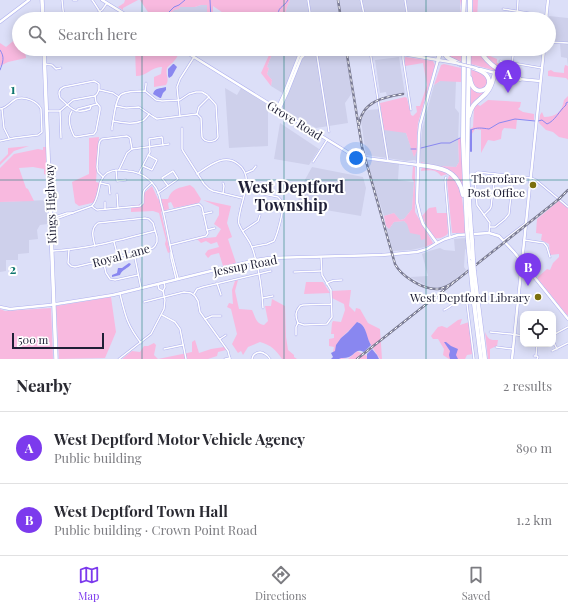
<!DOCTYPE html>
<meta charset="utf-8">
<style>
body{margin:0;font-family:"Playfair Display",serif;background:#f2f2f3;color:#2b2b33}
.controls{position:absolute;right:12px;bottom:12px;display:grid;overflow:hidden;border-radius:8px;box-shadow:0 2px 10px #0003}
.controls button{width:36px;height:36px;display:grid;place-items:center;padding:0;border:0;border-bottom:1px solid #e1e1e2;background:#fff;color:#2b2b33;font:20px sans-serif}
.scale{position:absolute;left:12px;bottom:10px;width:92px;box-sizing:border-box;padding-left:4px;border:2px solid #1f1f36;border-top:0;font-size:11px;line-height:14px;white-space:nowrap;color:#1f1f36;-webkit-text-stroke:3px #fff;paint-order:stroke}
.you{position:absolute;left:356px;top:158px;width:14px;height:14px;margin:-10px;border:3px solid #fff;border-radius:50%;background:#1a73e8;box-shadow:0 0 0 6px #1a73e833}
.badge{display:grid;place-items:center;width:26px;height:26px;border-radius:50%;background:#7c3aed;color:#fff;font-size:13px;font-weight:700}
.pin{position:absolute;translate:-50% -33px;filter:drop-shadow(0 1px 2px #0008)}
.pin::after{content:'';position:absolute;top:21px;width:14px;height:12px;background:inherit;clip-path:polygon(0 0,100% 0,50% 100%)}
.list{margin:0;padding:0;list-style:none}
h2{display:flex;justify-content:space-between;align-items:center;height:52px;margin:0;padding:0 16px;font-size:17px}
h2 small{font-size:13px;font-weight:400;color:#7c7c81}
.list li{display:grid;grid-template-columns:26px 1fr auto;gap:12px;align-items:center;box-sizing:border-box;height:72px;padding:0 16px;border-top:1px solid #e1e1e2}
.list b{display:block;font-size:15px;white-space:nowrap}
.list p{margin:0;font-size:13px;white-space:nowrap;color:#7c7c81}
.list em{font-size:13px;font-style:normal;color:#7c7c81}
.icon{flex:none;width:22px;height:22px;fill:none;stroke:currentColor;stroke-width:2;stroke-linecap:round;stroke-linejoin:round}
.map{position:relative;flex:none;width:568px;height:359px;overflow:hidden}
.search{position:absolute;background:#fff;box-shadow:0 2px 10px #0003;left:12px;right:12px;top:12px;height:44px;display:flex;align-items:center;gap:10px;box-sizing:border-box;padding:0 14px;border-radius:22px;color:#7c7c81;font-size:15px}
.sheet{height:196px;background:#fff}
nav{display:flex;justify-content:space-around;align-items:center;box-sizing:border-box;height:56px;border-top:1px solid #e1e1e2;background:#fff;font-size:11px;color:#7c7c81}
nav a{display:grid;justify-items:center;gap:2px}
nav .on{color:#7c3aed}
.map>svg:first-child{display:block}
.built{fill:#ced0eb}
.green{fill:#f8b9df}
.water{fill:#8987f0}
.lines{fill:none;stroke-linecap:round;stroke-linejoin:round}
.stream{stroke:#8987f0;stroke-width:1}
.canal{stroke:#8987f0;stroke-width:2}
.minor-casing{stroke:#aeb0ed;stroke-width:2.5}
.tertiary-casing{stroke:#aeb0ed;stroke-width:3.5}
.secondary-casing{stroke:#aeb0ed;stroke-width:3.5}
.primary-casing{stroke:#aeb0ed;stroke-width:4.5}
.motorway-casing{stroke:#aeb0ed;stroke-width:5}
.minor{stroke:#fff;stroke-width:1.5}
.tertiary{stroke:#fff;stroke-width:2.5}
.secondary{stroke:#fff;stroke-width:2.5}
.primary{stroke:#fff;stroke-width:3.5}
.motorway{stroke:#fff;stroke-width:4}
.rail-casing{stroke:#7b7c94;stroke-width:2.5}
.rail{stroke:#fff;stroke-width:1;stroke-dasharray:3;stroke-linecap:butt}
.secondary-bridge-casing{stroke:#aeb0ed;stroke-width:3.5;stroke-linecap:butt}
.motorway-bridge-casing{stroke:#aeb0ed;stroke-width:5;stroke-linecap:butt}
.secondary-bridge{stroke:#fff;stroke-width:2.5}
.motorway-bridge{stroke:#fff;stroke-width:4}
.grid{fill:none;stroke:#0f766e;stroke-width:1;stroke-opacity:0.55}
.poi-dot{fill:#7b6f0e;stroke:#fff;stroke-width:1.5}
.labels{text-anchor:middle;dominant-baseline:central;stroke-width:4;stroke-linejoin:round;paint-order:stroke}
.street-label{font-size:12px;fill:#1f1f36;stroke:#fff}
.poi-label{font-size:12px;fill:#1f1f36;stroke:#fff;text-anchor:end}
.district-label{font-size:16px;font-weight:bold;fill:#1f1f36;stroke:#fff}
.grid-label{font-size:13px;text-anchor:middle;font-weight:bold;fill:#0f766e;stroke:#fff;stroke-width:4;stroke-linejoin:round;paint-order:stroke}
</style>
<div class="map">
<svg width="568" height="359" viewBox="0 0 568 359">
<rect width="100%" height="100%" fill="#dcdff8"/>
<g class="built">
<polygon points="290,0 460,0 460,15 437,14 437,19 286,19 285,15 287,7"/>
<polygon points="201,5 207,5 207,19 166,19 174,10 179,9 180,7 195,7"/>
<polygon points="549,16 568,18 568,66 567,58 561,57 560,43 549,42"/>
<polygon points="274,49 345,49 352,93 345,103 348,123 316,128 283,110 282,106 284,99 284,94 271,86 272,80 267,74 269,68 267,67"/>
<polygon points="399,57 405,94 387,97 386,92 380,93 375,60"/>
<polygon points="440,81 456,81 455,108 459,113 458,144 459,162 456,167 439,166 421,162 414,160 407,161 366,155 361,121 364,114 368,110 380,109 406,133 414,156 421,143 422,130 434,85"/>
<polygon points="225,88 237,95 241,88 268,105 268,146 229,148"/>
<polygon points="280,123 319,149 309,165 274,159"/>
<polygon points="366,160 399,164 398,180 414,182 412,209 404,219 400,220 394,213 384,216"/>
<polygon points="312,167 363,177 366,188 361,216 302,206 298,202 301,187"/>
<polygon points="47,200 48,224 40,225 37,230 38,239 29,240 29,253 18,254 18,260 6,260 6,271 0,272 0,202"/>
<polygon points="404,221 425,239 425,247 411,250 393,251 386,226 389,229 394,222"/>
<polygon points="466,238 467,247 465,250 464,267 466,270 451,283 445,286 436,288 427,286 410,277 428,276 422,254 429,251 440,248 444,250 455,251 454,239"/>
</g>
<g class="green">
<polygon points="125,0 138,0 123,8 123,10 118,7 124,3"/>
<polygon points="140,0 290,0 287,7 284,19 232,19 213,6 213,19 207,19 207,5 201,5 195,7 180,7 179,9 174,10 166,19 149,19 150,15"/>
<polygon points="460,0 462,0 461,19 437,19 437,14 460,15 461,7"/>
<polygon points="473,0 478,0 477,19 473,19"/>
<path d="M 18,37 C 20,41 19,44 17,48 L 25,51 L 26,58 L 8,62 L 0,66 L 0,43 L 6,47 Z"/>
<path d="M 135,49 L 176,49 L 174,52 L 178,55 C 177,57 176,59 174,61 C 173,63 169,65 167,68 C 165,75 170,79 166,85 L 154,87 L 154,77 L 161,74 L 162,67 C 153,66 147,76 136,76 Z"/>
<polygon points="255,49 274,49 267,67 269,68 267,74 272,80 271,86 261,73 269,55 267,53 258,53"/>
<polygon points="427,49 440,49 438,56 426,54"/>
<polygon points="445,49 461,49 462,53 461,62 448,58"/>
<polygon points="471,49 478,49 500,72 471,64"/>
<path d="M 481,49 L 491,49 L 490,56 L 497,59 L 497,63 L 500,64 L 513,65 L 509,70 L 520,76 C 503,75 490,62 481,49 Z"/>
<polygon points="405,57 433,61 435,65 418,123 417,138 417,151 414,157 406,133 384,130 380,103 405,97 407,98 411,115 413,116 417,112 416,106 420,106 427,85 423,63 405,66"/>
<polygon points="444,64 461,68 461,82 440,81 434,85 441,65"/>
<polygon points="565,65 568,66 568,80 566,78 548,76 548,71 551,70 554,72 564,73 564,69"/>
<path d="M 471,70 C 481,72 488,74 488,85 L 483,90 L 475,88 L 472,82 Z"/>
<polygon points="470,84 479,92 485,91 485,92 474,101 470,109"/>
<path d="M 568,96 L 568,139 L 559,137 L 553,132 L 546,130 L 539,123 L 540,115 L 542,112 L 544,117 C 556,117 562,112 564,100 Z"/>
<polygon points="488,100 521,102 520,107 518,109 523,112 534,114 534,120 517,119 516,129 504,128 502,131 501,139 494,141 488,140 481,153 481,130 475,129 470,137 470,129 473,127 474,108 477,104 480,106"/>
<polygon points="99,137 96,182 100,183 96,202 79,206 75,203 72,182 89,174 89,138"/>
<polygon points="461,138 463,189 453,173 421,164 421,162 439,166 456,167 459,162 458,139"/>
<polygon points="29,146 14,151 0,165 0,162 8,154 8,148"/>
<polygon points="43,147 46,147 47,175 44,174 44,169 33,167 19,168 26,188 28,189 34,201 0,202 0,168 14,154 38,149 43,150"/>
<polygon points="413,166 415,167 415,212 433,243 432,244 425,247 425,239 421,240 420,235 410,233 407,224 404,221 394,222 389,229 386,226 384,216 394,213 400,220 404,219 412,209 414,182 412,178"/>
<path d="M 422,167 L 438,169 L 447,172 L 454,178 L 461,189 L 466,233 L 452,233 L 447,181 L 449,176 L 448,174 L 444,175 L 441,176 C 436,169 430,170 421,171 Z"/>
<path d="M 190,185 L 194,188 L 201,199 L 199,203 L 174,208 L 171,202 L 168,203 L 169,209 L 161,212 L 170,252 L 168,253 L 165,244 L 166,240 L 159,213 L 153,211 L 131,212 L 131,206 L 143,204 L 144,193 L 152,186 L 158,199 L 168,199 C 172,188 179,188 190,185 Z"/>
<polygon points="203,200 231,206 227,223 232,237 228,239 236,263 223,266 219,253 211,255 208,258 205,254 208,250 219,247 217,242 211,244 206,241 201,243 197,239 216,237 221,229 214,224 219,215 219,207"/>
<polygon points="560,200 568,206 568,315 567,315 538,279 538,277 547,269 550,270 553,263 559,257 559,254 550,255 549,244 541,240 542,234 536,233 537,219"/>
<path d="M 436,207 L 437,213 L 447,213 L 448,233 C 446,237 439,239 435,238 L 427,227 L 422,216 L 429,208 Z"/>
<path d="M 238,280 L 235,291 L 239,309 L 252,310 C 255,316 256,324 264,325 L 268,321 L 265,306 L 271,306 L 272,299 L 285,306 L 286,337 L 288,350 L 294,355 L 294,357 L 297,359 L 282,359 C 276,350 271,345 260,342 L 248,347 L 243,355 L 241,351 L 238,353 L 232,344 L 237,334 L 231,309 L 227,307 L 229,303 L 233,304 L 232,290 L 235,281 Z"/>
<polygon points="306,282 323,282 330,293 304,294"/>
<path d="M 351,290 L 349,306 L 355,312 L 356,308 L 360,309 L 368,323 L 380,329 L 382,359 L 380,359 C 376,353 372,347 368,340 C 364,332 368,328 358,322 L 341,338 L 335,352 L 333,352 L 334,347 L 329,346 L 329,339 L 334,338 L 334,334 L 331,334 L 332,323 L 333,321 L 341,322 L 345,310 L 344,304 L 332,298 L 331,291 Z"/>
<polygon points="111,297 116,332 105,358 59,359 56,306"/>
<polygon points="51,308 53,359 0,359 0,309 5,311"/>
<polygon points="462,319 460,325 469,322 473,354 467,355 465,359 449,359 443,355 444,349 438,339 433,339 431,336 438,327 442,326 447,328 458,320"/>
<path d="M 485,332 C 489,340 489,340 498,340 L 497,346 L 490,349 L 490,359 L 488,359 Z"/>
<polygon points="195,340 199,353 211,349 224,347 226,350 218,352 217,356 208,359 158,359 192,352 192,342"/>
<polygon points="154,343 156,345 154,355 158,359 122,359 132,351 140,352 144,346 148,346"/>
<polygon points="357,351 367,356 368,359 340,359 340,358 348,359"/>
</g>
<g class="water">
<polygon points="173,64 174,64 177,67 172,76 169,78 168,76 168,69"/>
<path d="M 166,87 L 166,90 L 163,93 L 161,98 L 160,98 L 153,94 C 155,87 160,89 166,87 Z"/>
<path d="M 129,263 L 131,264 C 128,269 122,269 120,275 L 112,277 L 112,275 L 117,273 L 118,268 L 122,268 Z"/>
<path d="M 357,322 C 367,325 366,337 371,345 L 364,352 C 353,347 356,359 341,358 L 339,359 L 331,359 L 333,357 L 331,353 L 335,351 L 336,345 L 341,338 L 348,332 Z"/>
<polygon points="444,342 446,342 451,346 458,349 456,355 458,359 450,359 449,355 450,351"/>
<polygon points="372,349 377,355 379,359 367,359 367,354"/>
</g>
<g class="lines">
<g class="stream">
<polyline points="210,0 211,19"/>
<polyline points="162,19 174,7 179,5 185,0"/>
<path d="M 278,19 C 277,5 283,9 288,0"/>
<polyline points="202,49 211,53 212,49"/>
<path d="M 0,50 C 5,57 3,62 0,70"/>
<polyline points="256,54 260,52 267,52 270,49"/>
<path d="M 538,121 L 542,120 L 547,124 C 555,121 559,111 566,105 L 566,103 L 568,102"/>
<path d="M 471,130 C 477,127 482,128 489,129 L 499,123 L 515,119 L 535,121"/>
<polyline points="421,148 441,143 450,143 460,138"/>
<polyline points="411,149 416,149"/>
</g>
<polyline class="canal" points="471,151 471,130"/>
<defs>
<g id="minor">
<polyline points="62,0 64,19"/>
<polyline points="73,0 77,0"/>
<polyline points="92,0 93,1 100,12 107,19"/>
<polyline points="308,0 311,19"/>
<polyline points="361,0 365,19"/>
<polyline points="405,0 408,19"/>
<polyline points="503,9 547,16"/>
<polyline points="64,18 69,18 71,19"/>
<polyline points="93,19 95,15 102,10 107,3"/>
<polyline points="517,19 518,0"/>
<polyline points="549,42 568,43"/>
<polyline points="316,49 329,132"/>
<polyline points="370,51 388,161"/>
<polyline points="403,54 403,59 411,110"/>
<polyline points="409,55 410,49"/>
<polyline points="500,61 542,68"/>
<polyline points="512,63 514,49"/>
<polyline points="44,64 52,65 56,69 61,68"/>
<polyline points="100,90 113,93 119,97"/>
<polyline points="145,91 146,85 146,83"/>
<path d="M 91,106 L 90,109 C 74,115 71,108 60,98 C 58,93 59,89 64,87 L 94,81 L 96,82 L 99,84 L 99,90"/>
<path d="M 0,109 C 7,108 10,102 16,99 C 25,96 37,101 41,109 L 42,132 L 38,135 L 14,138 L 0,141"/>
<polyline points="2,109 4,128 9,138"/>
<polyline points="47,111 60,111 73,100 95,96 97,94 99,90"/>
<polyline points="60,111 61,138"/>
<path d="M 72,111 C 67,118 70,128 74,136 L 76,137 L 94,134 L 96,131 L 100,110 L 100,107 L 96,102 L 95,96"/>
<polyline points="76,111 78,109 97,104"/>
<polyline points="197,114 199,107 209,97"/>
<polyline points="180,116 177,87 180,79 194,57"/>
<path d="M 113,121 C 122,123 133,125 142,121 C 145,120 147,117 149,114"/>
<polyline points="182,128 182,149 183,151 204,184 209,189 213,191 242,198"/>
<path d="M 112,130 L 112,127 C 114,119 115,97 122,94 C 127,91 139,91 145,91 L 156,100 L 162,101 L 180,100 L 189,94 L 196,92 L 202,92 L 207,95 L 216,105 L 218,137 C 215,143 205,143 202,137 L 201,118 L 197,114 L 157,119 L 152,116 L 139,107 L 126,108 L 116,106"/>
<polyline points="132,149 169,144"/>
<polyline points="313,162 327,140"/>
<polyline points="143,166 152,170 157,160 148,155"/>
<polyline points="116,170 117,181 126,180"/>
<polyline points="139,173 150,152 149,139 162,137 163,145"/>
<polyline points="246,173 253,170 256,166"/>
<path d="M 197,174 C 209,166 224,153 238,164 C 254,176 243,196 240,212 C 239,216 238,220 239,224 C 242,232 248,238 251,245 C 253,249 254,253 255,257 C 260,274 262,290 263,308"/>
<polyline points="103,177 98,172 97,167 99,144 100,141 102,139 127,136 130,138 132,149 127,153 119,170"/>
<polyline points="446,177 445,180 450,237"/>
<polyline points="100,183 109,185 110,194"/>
<path d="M 245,190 L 278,197 C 280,199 281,200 282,202 C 285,208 277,235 274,241 L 267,244 L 252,247"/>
<polyline points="158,193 178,179 173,171 162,178 168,186"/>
<polyline points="223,193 224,186 223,183"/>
<polyline points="117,194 118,208"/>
<polyline points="105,202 105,209"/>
<path d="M 92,206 L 94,208 L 97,210 L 140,206 L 143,203 C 143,191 142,191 152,183"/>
<polyline points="164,212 199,204 202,207 207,230"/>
<polyline points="203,214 212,212"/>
<polyline points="484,215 490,209 491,207 495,174"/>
<polyline points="52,218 67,213 73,213"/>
<path d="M 50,221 L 92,206 C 101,197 96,181 107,173 C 114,169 121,170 128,171 C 140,172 150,179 156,188 C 159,193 160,198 161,203 C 165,217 167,231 170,245 C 172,256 175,267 178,278"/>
<polyline points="490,227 495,227 505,219 509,214 513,176"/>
<polyline points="243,231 258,221 260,215"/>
<polyline points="489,233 490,223 477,205 475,176 476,173 478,172 531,178 536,180 568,207"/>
<polyline points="504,240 526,223"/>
<polyline points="524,240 544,243 547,247 550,257"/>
<polyline points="114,242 118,257"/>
<polyline points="170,245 206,236 208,233 207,230 215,228"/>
<path d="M 69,250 L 68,263 L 71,266 L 75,267 L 92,263 L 153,248 L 155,246 L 157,242 L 157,237 L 153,223 L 149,219 L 145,218 L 98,223 C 90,229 93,238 95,246"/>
<path d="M 53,251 C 89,249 120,240 155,231"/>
<polyline points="171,252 171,258 176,279"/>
<polyline points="134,253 141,288"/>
<path d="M 321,257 L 322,275 L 331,290 L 331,293 L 332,317 L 327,324 L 304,325 L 298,323 C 295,316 295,312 300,306 L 303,305 L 331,304"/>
<polyline points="103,260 106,273 110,279 115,280 138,275"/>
<polyline points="294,272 321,271"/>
<polyline points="217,283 221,295"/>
<path d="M 326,284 C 331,280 336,280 342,280"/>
<polyline points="163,291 165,287 164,282"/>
<path d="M 120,294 C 125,315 127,325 141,343"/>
<polyline points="194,294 197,289 203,287 271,271"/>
<polyline points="263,298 273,296"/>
<polyline points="144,302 184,292 191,293 195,296 198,301 200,312 228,351 230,359"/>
<path d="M 444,310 C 452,307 458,298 466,296 L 474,359"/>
<polyline points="162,315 175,322 180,329 186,359"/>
<polyline points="205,319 212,316 221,316"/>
<polyline points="490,332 511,334 523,336"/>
<polyline points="296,335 296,327 298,323"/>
<polyline points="553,335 568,327"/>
<polyline points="220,339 226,335"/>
<polyline points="553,341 557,349"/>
<polyline points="496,347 513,349"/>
<polyline points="164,349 183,345"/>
<polyline points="552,351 568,343"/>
<polyline points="536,355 537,344"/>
<polyline points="534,356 537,356 538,357 537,359"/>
<polyline points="119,359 151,334 164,309 165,300 163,291 159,289 158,285"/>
<polyline points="225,359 230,358"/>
<path d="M 252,359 C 253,353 260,350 265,354 C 267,355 269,357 270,359"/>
</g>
<g id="tertiary">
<polyline points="364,49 400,54 403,54 438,60"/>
<polyline points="380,49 400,52 402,54"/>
<polyline points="277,109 284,94 299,56 304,51 313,49"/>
<polyline points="279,110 287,93 301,58 306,53 327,49"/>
<polyline points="0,307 10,309 50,305 113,295 256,260 269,258 382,255 417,252 427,249 437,243"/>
</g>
<g id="secondary">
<polyline points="102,0 133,19"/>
<polyline points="546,19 548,0"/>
<polyline points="0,22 29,0"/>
<polyline points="181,49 349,153 365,158 418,165"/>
<polyline points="456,63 438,60 420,125 419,135 417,202 420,215 423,224 437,243 445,239 458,235 489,233 499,236 514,252 568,319"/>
<polyline points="480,69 514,78"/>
<polyline points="519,79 540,81"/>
<polyline points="512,359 544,49"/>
</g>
<g id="primary">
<polyline points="42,0 43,19"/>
<polyline points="44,49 56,359"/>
</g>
<g id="motorway">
<polyline points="463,19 464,0"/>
<polyline points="470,19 470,0"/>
<path d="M 444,49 C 444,60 453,59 460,64"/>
<polyline points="464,49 463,141 467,230"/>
<polyline points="469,49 467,171 471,230"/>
<path d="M 479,49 C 489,67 502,72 520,79"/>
<polyline points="438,60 441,49"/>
<path d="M 470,78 C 473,101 496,88 487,76 C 484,71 476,69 471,67"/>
<path d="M 469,116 C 472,101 481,101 488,91 C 492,86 493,79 495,73"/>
<path d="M 418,165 C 440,167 458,169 463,195"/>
<polyline points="472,240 473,259"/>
<polyline points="468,241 470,262"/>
<polyline points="474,271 485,359"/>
<polyline points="471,273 474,304 481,359"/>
</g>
</defs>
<use href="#minor" class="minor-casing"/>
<use href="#tertiary" class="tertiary-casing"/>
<use href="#secondary" class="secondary-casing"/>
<use href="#primary" class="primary-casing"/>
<use href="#motorway" class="motorway-casing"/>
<use href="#minor" class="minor"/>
<use href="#tertiary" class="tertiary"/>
<use href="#secondary" class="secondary"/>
<use href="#primary" class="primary"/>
<use href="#motorway" class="motorway"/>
<defs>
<g id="rail">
<polyline points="338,0 341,19"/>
<path d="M 346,49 L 362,147 L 395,264 C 401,276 423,290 438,289 C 444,288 450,285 455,281"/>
<path d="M 359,125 C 362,101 384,97 403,94"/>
<polyline points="357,359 559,199 568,190"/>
</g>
</defs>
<use href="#rail" class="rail-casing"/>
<use href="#rail" class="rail"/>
<defs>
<polyline id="secondary-bridge" points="456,63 476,68"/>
<g id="motorway-bridge">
<polyline points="467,230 468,241"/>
<polyline points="471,230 472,240"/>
<polyline points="473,259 474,271"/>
<polyline points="470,262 471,273"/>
</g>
</defs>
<use href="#secondary-bridge" class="secondary-bridge-casing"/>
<use href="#motorway-bridge" class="motorway-bridge-casing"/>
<use href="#secondary-bridge" class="secondary-bridge"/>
<use href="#motorway-bridge" class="motorway-bridge"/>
</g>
<path class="grid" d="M 142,0 L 142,19M 284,0 L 284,19M 426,0 L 426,19M 142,49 L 142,359M 284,49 L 284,359M 426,49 L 426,359M 0,180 L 568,180"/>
<g class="poi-dot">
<circle cx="533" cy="185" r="4"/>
<circle cx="538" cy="297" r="4"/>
</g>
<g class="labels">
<g class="street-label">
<text transform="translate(295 120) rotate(32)">Grove Road</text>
<text transform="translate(50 204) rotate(-92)">Kings Highway</text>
<text transform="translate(121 255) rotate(-15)">Royal Lane</text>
<text transform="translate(245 265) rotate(-11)">Jessup Road</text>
</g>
<g class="poi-label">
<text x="525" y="178">Thorofare<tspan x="525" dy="14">Post Office</tspan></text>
<text x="530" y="297">West Deptford Library</text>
</g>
<g class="district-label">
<text x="291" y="186">West Deptford<tspan x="291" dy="18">Township</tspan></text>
</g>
</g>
<g class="grid-label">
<text x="13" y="94">1</text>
<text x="13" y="274">2</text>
</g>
</svg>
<div class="controls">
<button><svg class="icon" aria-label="locate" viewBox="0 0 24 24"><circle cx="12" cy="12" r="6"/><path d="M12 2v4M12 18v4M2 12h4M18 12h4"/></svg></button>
</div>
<div class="scale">500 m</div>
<div class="you"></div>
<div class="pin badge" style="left:508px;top:93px">A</div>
<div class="pin badge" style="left:528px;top:286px">B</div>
<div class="search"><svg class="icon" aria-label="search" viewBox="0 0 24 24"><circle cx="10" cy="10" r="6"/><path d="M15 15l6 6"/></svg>Search here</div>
</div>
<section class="sheet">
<h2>Nearby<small>2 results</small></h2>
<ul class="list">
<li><span class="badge">A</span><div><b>West Deptford Motor Vehicle Agency</b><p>Public building</p></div><em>890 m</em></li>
<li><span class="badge">B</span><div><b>West Deptford Town Hall</b><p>Public building · Crown Point Road</p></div><em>1.2 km</em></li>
</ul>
</section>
<nav>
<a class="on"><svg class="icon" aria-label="map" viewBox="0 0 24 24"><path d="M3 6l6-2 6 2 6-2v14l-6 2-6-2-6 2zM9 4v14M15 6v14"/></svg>Map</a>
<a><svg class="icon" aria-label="directions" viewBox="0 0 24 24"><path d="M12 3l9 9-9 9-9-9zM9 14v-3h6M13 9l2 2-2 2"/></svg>Directions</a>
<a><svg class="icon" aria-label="saved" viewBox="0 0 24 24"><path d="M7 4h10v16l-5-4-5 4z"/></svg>Saved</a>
</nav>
